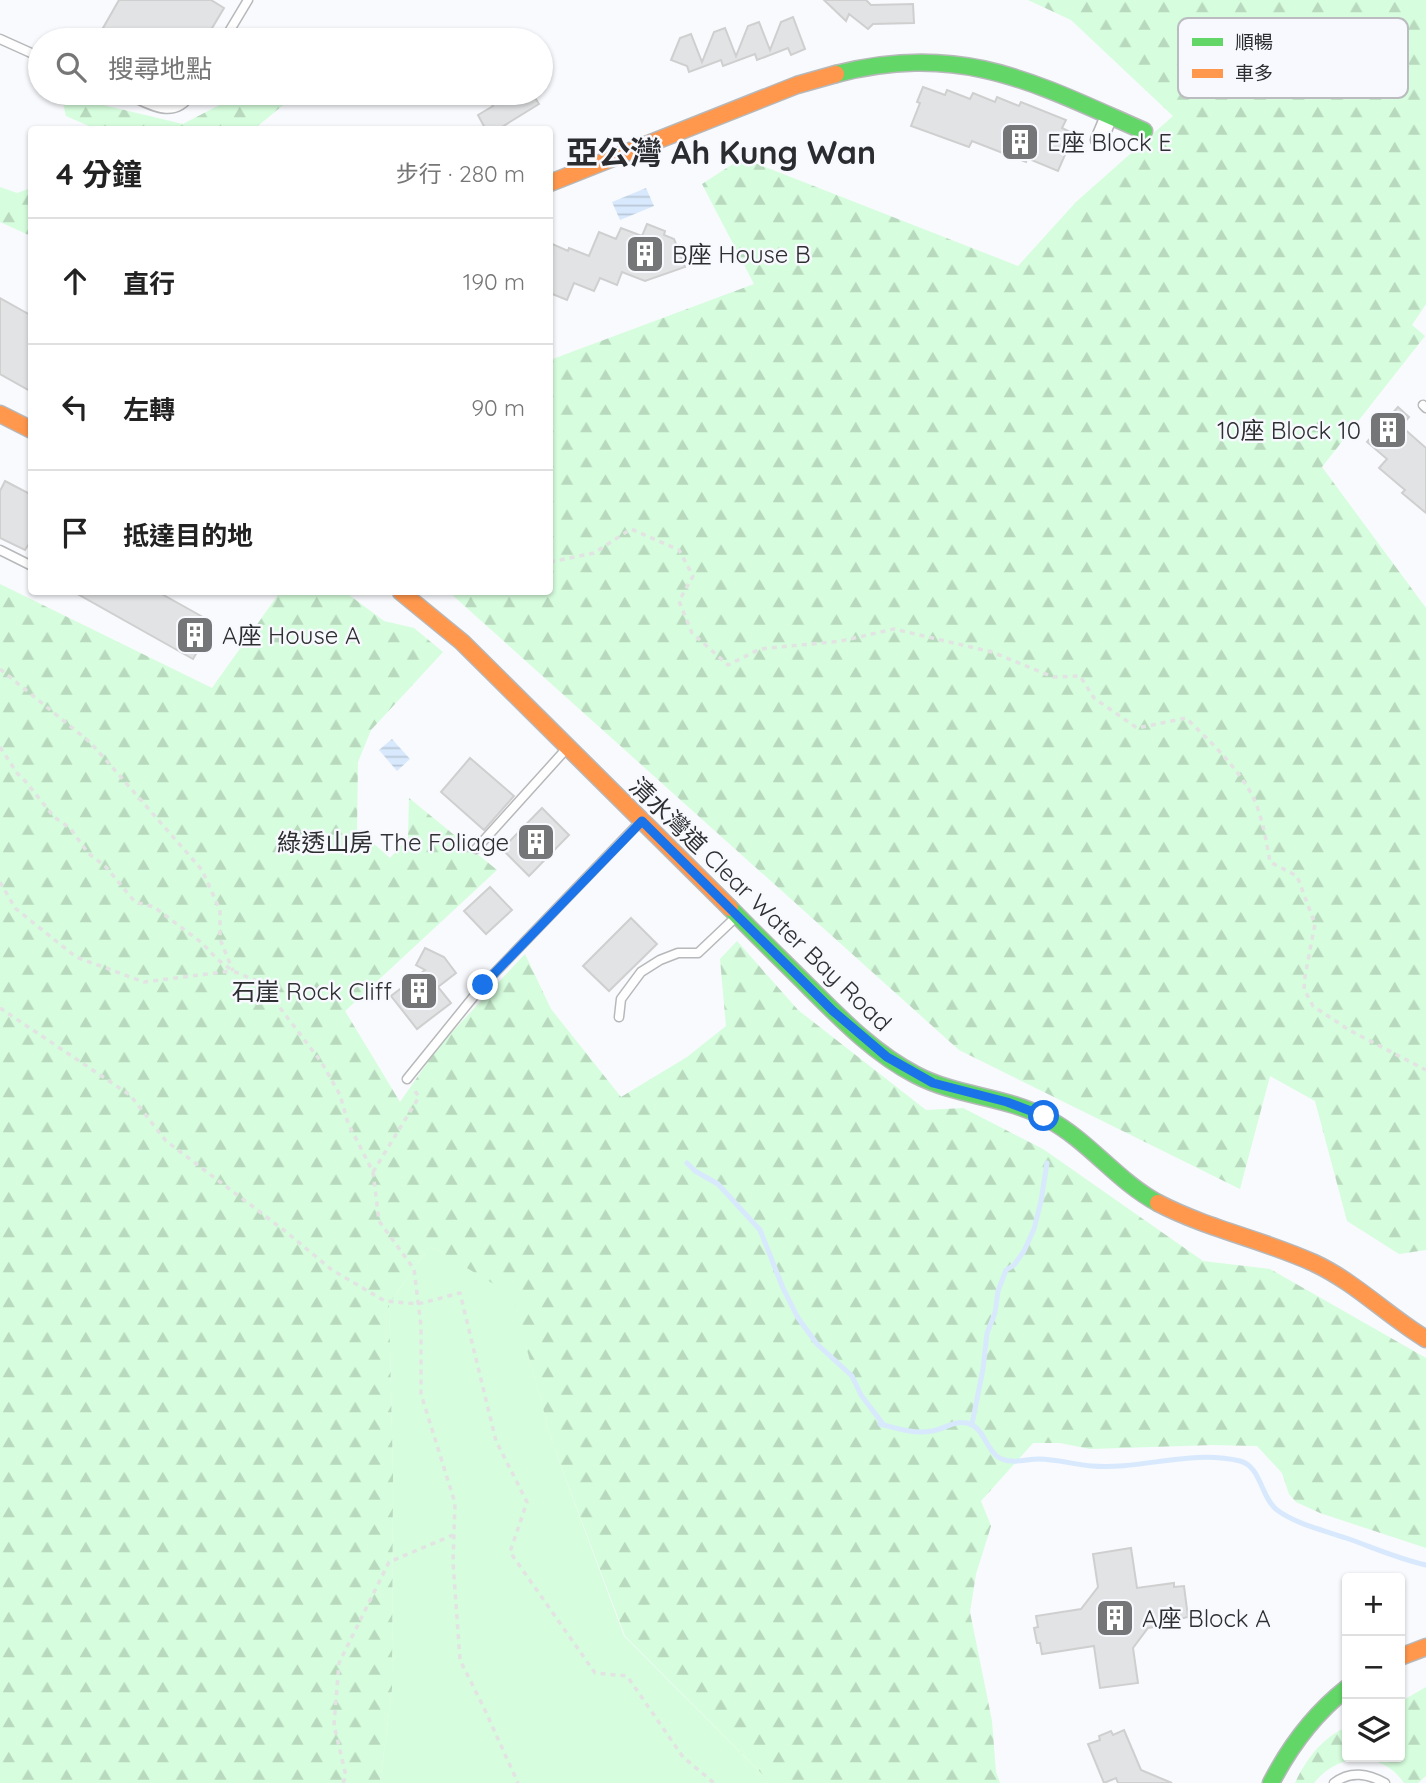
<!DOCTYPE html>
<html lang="zh-TW">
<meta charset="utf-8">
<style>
body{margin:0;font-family:Quicksand,"Noto Sans TC",sans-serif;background:#f6f6f6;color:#222}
.controls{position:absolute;right:21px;bottom:21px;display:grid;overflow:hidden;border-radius:7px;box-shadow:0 2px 5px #0004}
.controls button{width:63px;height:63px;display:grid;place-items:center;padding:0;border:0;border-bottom:2px solid #e0e0e0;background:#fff;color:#222;font:35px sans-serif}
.stop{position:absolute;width:21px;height:21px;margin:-16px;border:5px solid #1a73e8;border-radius:50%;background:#fff}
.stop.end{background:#1a73e8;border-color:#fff;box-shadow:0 2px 7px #0008}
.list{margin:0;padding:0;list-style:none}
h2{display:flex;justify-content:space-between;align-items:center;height:91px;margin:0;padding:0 28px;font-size:30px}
h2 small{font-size:23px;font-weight:400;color:#767676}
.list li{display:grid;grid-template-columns:46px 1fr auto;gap:21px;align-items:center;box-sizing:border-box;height:126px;padding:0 28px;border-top:2px solid #e0e0e0}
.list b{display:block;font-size:26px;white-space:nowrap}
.list em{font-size:23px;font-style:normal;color:#767676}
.icon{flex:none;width:38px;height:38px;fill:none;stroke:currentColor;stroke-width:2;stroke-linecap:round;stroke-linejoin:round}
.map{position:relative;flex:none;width:1426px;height:1783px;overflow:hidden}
.search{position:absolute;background:#fff;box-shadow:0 2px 5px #0004;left:28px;top:28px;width:525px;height:77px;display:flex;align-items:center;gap:18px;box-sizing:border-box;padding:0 24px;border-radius:38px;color:#767676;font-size:26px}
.panel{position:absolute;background:#fff;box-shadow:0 2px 5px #0004;left:28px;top:126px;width:525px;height:469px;border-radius:7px}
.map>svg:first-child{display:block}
.green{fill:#d6fddd}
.forest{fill:url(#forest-firs)}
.water{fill:url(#water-rules)}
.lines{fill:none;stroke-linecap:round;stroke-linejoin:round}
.stream{stroke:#d8e9fd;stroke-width:5}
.building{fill:#e2e3e4;stroke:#cfcfd0;stroke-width:2}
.lane-casing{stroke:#b7b8ba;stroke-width:11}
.street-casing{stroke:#b7b8ba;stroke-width:19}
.fast-casing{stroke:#b7b8ba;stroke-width:19}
.slow-casing{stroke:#b7b8ba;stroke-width:19}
.path{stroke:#e3e3e4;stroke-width:3.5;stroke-dasharray:5 5;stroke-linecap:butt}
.lane{stroke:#fefeff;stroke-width:8}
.street{stroke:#fefeff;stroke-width:16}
.fast{stroke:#63d668;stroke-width:16}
.slow{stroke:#ff974d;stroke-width:16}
.route{stroke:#1a73e8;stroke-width:9}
.labels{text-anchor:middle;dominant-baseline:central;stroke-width:5;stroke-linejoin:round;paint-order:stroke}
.poi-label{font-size:24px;fill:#2e2f31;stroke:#f7f9fe;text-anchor:start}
.street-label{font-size:24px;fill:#2e2f31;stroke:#f7f9fe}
.district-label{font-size:32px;font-weight:bold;fill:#2a2c30;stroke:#f7f9fe}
.key{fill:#f7f9fe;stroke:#bbbcc0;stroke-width:2}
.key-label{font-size:19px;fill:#2e2f31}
</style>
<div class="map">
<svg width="1426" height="1783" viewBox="0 0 1426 1783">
<defs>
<pattern id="forest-firs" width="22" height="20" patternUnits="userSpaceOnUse" patternTransform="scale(1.75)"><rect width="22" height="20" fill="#d6fddd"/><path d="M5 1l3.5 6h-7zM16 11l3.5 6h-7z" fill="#b8d9be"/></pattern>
<pattern id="water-rules" width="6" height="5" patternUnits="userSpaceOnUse" patternTransform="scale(1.75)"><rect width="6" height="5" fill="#d8e9fd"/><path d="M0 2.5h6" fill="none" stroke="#bac8d9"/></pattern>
</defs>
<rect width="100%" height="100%" fill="#f8fafd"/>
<polygon class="green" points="430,1246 512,1294 553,1445 624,1636 763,1775 768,1783 380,1783 392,1689 393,1475 389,1304"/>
<g class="forest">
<polygon points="1028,0 1426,0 1426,304 1412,325 1425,336 1322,467 1426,608 1426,1250 1399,1254 1347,1221 1315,1101 1270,1076 1240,1189 959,1050 449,592 550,592 550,360 754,284 702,184 742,158 1018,266 1076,202 1173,116 1071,20"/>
<polygon points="233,93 291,93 287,102 254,129 96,129 66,116 61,95 183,124 229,100"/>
<polygon points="0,187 17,193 31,188 31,236 0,222"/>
<polygon points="0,584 212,688 280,592 345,592 384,621 414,628 443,652 371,730 358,762 357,829 390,858 408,838 409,798 497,870 345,1011 400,1102 439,1046 525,954 551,1009 621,1097 687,1057 726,1026 720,959 737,941 798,1010 926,1110 963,1108 1043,1149 1203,1261 1270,1269 1426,1358 1426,1548 1320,1513 1296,1502 1289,1494 1282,1473 1257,1446 1213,1445 1090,1449 1060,1443 1033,1443 981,1501 991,1526 976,1574 970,1612 992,1721 996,1772 1000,1783 768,1783 763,1775 625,1636 553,1445 512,1295 430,1246 389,1304 393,1475 392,1689 380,1783 0,1783"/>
<path d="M 1426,1687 L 1426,1776 L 1418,1783 L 1404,1783 C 1382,1750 1337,1753 1314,1783 L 1295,1783 C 1306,1759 1323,1737 1347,1727 L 1347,1757 L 1400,1757 L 1400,1702 Z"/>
</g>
<g class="water">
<polygon points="646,188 654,206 620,220 612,202"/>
<polygon points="392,739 410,759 397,771 379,750"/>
</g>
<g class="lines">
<g class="stream">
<polyline points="687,1163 695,1171 718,1184 760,1230 783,1288 798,1318 817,1344 852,1376 861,1395 883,1424"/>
<path d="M 880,1424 C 899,1429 913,1434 932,1431 C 945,1429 954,1420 967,1423 C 984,1427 985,1448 998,1457 C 1010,1465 1026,1459 1039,1459 C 1057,1459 1075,1465 1092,1466 C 1141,1470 1191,1449 1240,1461 C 1261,1466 1261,1498 1277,1510 C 1296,1524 1323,1530 1346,1538 C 1372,1547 1399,1559 1426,1565"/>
<polyline points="972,1424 983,1369 987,1333 995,1313 998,1291 1006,1270 1014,1265 1024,1251 1034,1229 1041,1201 1047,1163"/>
</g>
</g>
<g class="building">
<polygon points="119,0 211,0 224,8 205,40 123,40 103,28"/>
<polygon points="824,0 866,0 871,5 913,4 914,23 873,24 868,29 849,14 846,21"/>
<polygon points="793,17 805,49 791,55 788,48 757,60 755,54 723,66 721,60 689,72 687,66 671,60 680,38 691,34 702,62 714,32 725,28 736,56 748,26 759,22 770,50 781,22"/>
<polygon points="923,87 945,95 947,90 970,99 973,93 995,102 997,97 1019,106 1021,102 1066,120 1062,128 1074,134 1058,171 1027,158 1026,162 972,141 969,147 911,126 920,103 917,102"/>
<polygon points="502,93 532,93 539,104 497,130 486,130 478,115 493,106 489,100"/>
<polygon points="647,224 665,231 664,235 674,239 685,267 645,281 622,272 617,285 600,278 594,291 574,283 567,300 550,293 550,243 568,251 569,248 589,256 599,232 616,239 621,228 642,236"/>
<polygon points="0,298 32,316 32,392 0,374"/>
<polygon points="1398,407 1409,417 1401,426 1426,448 1426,513 1402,493 1405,490 1379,468 1387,459 1367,442"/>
<polygon points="5,481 32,495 32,539 25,550 0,538 0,491"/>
<polygon points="74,592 158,592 210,621 204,630 209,632 193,659"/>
<polygon points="470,758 514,796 484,830 441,792"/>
<polygon points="542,808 569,835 529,876 502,849"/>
<polygon points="490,887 512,910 486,934 464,911"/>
<polygon points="631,918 657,944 609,991 583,966"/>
<polygon points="425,948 444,957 456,973 438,987 451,1003 417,1029 391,996 425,970 416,965"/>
<polygon points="1131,1548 1137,1588 1174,1583 1174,1587 1184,1586 1188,1617 1179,1619 1180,1623 1148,1628 1133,1648 1138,1683 1100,1688 1094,1646 1042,1654 1040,1643 1037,1643 1034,1628 1038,1627 1036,1616 1081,1609 1098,1587 1093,1554"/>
<polygon points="1124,1730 1141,1770 1172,1783 1118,1783 1116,1778 1104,1783 1088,1744 1100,1740 1099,1736 1111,1731 1113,1735"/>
</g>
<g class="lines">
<defs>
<g id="lane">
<polyline points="0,39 40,57"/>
<polyline points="224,40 248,0"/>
<path d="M 124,93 C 148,103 174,123 192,93"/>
<polyline points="1423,405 1426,408"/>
<polyline points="0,550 32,566"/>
<polyline points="476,849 568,747"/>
<polyline points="619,1017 621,999 641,972 660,960 678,953 698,953 735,918"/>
<polyline points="407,1079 483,985 640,822"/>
<path d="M 1334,1783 C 1351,1770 1368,1774 1385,1783"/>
</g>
<polyline id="street" points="1099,140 1109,116"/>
<g id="fast">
<path d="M 836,74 C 961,42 1033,82 1144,131"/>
<path d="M 730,908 C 756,935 783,961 809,987 C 842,1020 875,1054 916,1075 C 958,1097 1007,1096 1048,1119 C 1089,1141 1117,1181 1158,1203"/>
<path d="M 1271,1783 C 1290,1746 1314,1714 1347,1688"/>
</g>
<g id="slow">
<polyline points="550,183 797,85 836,74"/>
<polyline points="0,414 32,430"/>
<polyline points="401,592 462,642 730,908"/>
<path d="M 1158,1203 C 1208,1229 1264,1240 1314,1263 C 1355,1282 1388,1316 1426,1339"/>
<polyline points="1400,1657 1426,1647"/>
</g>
</defs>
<use href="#lane" class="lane-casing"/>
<use href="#street" class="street-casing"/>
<use href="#fast" class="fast-casing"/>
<use href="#slow" class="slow-casing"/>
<g class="path">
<path d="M 550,562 L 594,553 L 631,529 L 679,550 L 693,576 L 679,601 L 692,633 L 728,665 L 760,649 L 841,641 L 894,629 L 992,652 L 1053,677 L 1080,676 L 1094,698 L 1137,728 L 1186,718 C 1209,740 1235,765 1251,793 C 1262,813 1266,840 1270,862 L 1297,876 L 1315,924 L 1305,976 L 1304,989 L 1313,1006 L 1349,1030 L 1426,1070"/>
<polyline points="0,669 91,743 202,870 220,910 220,939 233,971"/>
<polyline points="0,747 17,773 26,782 54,817 70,828 88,853 106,867 135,902 154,907 202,943 217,959 233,971 257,981 271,996 322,1063 340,1095 348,1123 373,1172 379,1221 414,1269 421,1326 421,1394 455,1503 453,1562 460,1660 484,1708 518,1783"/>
<polyline points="0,882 15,908 76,957 144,982 231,971"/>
<polyline points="0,1008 130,1095 166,1141 285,1231 332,1270 385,1301 418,1304 460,1293 496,1441 527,1502 510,1552 595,1673 627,1676 683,1757 714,1783"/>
<polyline points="373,1172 419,1097 413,1088"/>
<polyline points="343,1783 346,1776 334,1725 339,1663 389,1562 453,1535"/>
</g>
<use href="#lane" class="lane"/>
<use href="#street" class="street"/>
<use href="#fast" class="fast"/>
<use href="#slow" class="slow"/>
</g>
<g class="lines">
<polyline class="route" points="483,985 642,821 833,1011 887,1057 933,1083 1007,1102 1044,1116"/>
</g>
<defs>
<symbol id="building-square" viewBox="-11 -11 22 22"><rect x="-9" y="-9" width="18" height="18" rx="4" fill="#757678" stroke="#f7f9fe"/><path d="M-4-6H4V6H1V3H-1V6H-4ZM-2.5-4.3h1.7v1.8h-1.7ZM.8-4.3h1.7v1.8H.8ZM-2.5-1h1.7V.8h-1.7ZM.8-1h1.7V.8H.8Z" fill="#fff"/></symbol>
</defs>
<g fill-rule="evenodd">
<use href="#building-square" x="998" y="120" width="44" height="44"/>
<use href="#building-square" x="623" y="232" width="44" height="44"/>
<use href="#building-square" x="1366" y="408" width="44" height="44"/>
<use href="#building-square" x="173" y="613" width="44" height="44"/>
<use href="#building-square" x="514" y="820" width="44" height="44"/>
<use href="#building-square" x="397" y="969" width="44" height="44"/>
<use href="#building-square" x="1093" y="1596" width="44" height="44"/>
</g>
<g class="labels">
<g class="poi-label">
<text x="1047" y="142">E座 Block E</text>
<text x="672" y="254">B座 House B</text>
<text x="1361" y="430" text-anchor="end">10座 Block 10</text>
<text x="222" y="635">A座 House A</text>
<text x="509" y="842" text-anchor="end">綠透山房 The Foliage</text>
<text x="392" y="991" text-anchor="end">石崖 Rock Cliff</text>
<text x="1142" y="1618">A座 Block A</text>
</g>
<g class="street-label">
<text transform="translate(761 904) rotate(44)">清水灣道 Clear Water Bay Road</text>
</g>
<g class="district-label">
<text x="721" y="152">亞公灣 Ah Kung Wan</text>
</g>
</g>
<rect x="1178" y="18" width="230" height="80" rx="10" class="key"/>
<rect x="1192" y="38" width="31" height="8" fill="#63d668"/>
<rect x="1192" y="69" width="31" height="9" fill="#ff974d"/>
<g class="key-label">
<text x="1235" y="49">順暢</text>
<text x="1235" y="80">車多</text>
</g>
</svg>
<div class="controls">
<button>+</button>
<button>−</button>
<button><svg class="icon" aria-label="layers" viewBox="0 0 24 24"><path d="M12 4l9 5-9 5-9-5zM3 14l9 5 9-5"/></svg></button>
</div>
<div class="stop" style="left:1044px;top:1116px"></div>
<div class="stop end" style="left:483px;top:985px"></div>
<div class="search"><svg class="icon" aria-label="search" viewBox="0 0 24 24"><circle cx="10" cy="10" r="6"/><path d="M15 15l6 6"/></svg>搜尋地點</div>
<section class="panel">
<h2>4 分鐘<small>步行 · 280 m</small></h2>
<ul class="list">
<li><svg class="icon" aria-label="ahead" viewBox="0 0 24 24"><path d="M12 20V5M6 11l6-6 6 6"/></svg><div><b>直行</b></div><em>190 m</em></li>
<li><svg class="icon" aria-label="left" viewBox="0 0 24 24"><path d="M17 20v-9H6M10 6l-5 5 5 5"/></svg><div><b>左轉</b></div><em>90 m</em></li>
<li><svg class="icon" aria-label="arrive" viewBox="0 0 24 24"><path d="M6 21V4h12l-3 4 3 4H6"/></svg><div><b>抵達目的地</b></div></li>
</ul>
</section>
</div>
